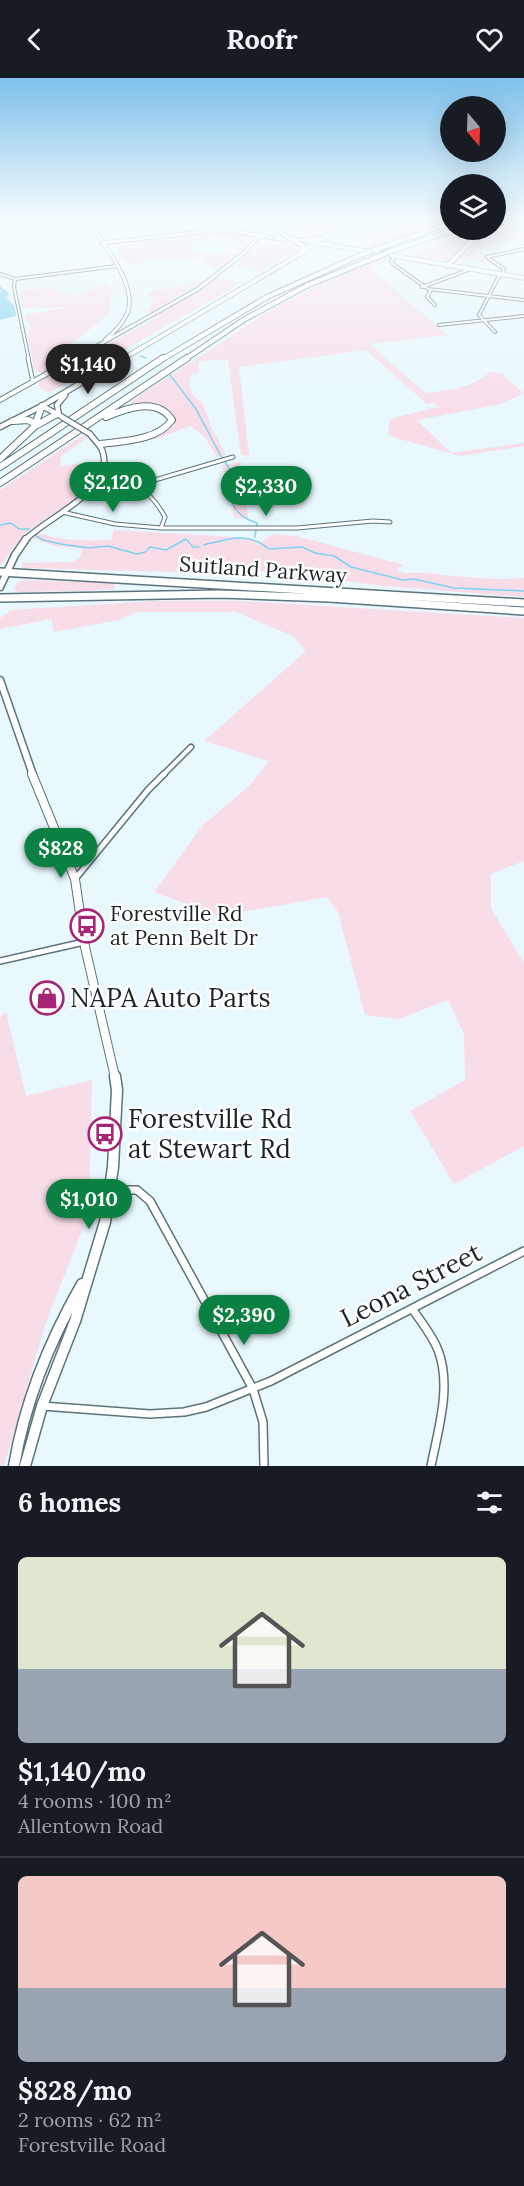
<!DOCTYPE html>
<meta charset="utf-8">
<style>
body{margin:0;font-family:Lora,serif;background:#20242c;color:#f1f3f6;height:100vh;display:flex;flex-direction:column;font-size:22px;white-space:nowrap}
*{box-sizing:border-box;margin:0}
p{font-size:20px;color:#9ea1a6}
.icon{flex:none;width:33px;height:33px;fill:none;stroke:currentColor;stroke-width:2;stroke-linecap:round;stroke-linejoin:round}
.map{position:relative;height:1388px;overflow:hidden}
.side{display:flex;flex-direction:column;background:#171b24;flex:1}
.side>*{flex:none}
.needle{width:39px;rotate:161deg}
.tools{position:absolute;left:440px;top:18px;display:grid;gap:12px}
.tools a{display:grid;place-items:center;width:66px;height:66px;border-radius:50%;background:#171b24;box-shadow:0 6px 24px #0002;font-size:30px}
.price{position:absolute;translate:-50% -51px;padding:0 14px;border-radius:21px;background:#0b8043;color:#fff;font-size:20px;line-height:39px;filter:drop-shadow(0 2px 3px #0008)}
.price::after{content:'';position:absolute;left:50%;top:36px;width:18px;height:14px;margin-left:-9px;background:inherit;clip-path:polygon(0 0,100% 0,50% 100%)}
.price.on{background:#222;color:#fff}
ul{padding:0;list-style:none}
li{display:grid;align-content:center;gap:12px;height:318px;padding:0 18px}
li+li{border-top:2px solid #363941}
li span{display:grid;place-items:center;height:186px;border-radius:9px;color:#555}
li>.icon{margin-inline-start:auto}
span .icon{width:108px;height:108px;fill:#fffc;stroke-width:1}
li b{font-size:26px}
h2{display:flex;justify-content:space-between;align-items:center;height:72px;padding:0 18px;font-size:26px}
header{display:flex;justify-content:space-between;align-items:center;height:78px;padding:0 18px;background:#171b24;font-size:27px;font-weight:700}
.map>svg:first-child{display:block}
.green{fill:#f8dde9}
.water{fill:#7fd2ec}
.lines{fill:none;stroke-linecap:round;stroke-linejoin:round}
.stream{stroke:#7fd2ec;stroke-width:1.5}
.minor-far4-casing{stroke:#5c737b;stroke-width:4}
.minor-far3-casing{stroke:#5c737b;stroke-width:5}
.minor-far2-casing{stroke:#5c737b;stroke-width:7}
.minor-far1-casing{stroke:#5c737b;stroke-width:8}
.minor-casing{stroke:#5c737b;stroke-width:10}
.tertiary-far1-casing{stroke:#5c737b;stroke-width:4.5}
.tertiary-casing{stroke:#5c737b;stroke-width:6}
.secondary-far4-casing{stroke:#5c737b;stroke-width:5}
.secondary-far3-casing{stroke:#5c737b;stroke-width:7}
.secondary-far2-casing{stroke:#5c737b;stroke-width:9}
.secondary-far1-casing{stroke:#5c737b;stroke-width:10}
.secondary-casing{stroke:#5c737b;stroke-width:13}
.trunk-casing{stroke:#5c737b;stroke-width:10}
.motorway-far1-casing{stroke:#5c737b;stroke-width:6}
.motorway-casing{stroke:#5c737b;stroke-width:8}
.minor-far4{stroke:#fff;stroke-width:2}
.minor-far3{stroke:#fff;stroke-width:3}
.minor-far2{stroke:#fff;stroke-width:4}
.minor-far1{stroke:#fff;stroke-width:5}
.minor{stroke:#fff;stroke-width:7}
.tertiary-far1{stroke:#fff;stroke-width:3}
.tertiary{stroke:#fff;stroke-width:4}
.secondary-far4{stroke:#fff;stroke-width:4}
.secondary-far3{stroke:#fff;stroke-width:4.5}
.secondary-far2{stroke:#fff;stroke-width:6}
.secondary-far1{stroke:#fff;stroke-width:8}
.secondary{stroke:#fff;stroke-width:10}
.trunk{stroke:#fff;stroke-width:7}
.motorway-far1{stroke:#fff;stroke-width:4.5}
.motorway{stroke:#fff;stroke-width:6}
.secondary-bridge-casing{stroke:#5c737b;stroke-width:7;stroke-linecap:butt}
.motorway-bridge-casing{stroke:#5c737b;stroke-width:6;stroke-linecap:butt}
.secondary-bridge{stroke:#fff;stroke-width:4.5}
.motorway-bridge{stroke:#fff;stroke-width:4.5}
.labels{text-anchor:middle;stroke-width:5;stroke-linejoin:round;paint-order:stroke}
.street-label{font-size:21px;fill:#1b2528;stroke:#fff}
.poi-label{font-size:21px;fill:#1b2528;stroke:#fff;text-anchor:start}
.near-poi-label{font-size:26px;fill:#1b2528;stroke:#fff;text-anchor:start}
.near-street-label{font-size:26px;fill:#1b2528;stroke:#fff}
</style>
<header><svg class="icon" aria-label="back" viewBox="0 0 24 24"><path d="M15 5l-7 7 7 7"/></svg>Roofr<svg class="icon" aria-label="heart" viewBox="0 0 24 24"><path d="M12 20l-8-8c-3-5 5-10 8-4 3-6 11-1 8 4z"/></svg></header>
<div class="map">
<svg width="524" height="1388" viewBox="0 0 524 1388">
<rect width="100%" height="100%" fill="#e8f8fd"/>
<path class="green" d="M320 140 342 141 317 159 306 161 312 155 302 148 304 146Z
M379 140 449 141C439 147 371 172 362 170L376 163 372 160 400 145Z
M501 140H504L508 147 524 151V159L522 161 524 164 514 161 472 173 494 186 466 182 463 186 468 187 458 185 486 152H495V144Z
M466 154 476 156 448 184 407 178 445 164 458 166V164L445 162Z
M206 155H233L254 160 242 174 234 172 239 163C222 160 203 154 191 170 210 181 220 173 241 176L218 195 203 183 210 179 128 186 116 175 117 169 130 164Z
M285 164 298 166V172L259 194 236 188 254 169Z
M382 180 387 182 370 189 447 257 370 266 425 315C449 312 472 310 490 294L503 295 509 303 524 315 501 326 417 342 451 375 524 365V368L460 378 393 359 388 356 390 341 438 329 435 325 427 326 366 272 239 289 249 378 241 377 228 282 199 283V294L191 297 189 306 192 316 203 326 212 351 226 377 217 379 204 358 190 348 159 360 110 370 114 366 155 359 174 348 176 342 171 333 130 325 138 319 272 231 322 205Z
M218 200 241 205 49 315 39 309V305L43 300 160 238 148 234 153 221 147 214Z
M103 206 109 207 112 213 110 235 70 267 85 271 45 295 35 294 27 257 31 247 26 242 25 237 70 229 22 230 19 213 48 209 77 218Z
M85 356 87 360 60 379 61 383 59 388 97 384 99 389C97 419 42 438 23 458 14 467 8 480 0 488V412Z
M240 384H241L248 441 234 439 222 387Z
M114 452 235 459 252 461 258 466 273 456 296 458 404 487 397 492C405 497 415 494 424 495 459 498 489 503 524 500V519L385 508 261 493 175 494 22 490V485L72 484 80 480 82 471 55 468 32 460 39 455C63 463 86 463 111 462Z
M22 502 115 505 114 512 20 514 14 512 17 505Z
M152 523H243L524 540V783L491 796V830L524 885V1068L454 1106 410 1033 465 1002 464 956 448 922 399 941 365 937 338 834 327 819 219 838 154 814 203 747 250 707 269 683 204 663 306 573 293 558 236 534H136L120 542 54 554 51 541 0 551V540L11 532Z
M6 934 26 1018 92 1002 90 1094 83 1150 46 1244 4 1388H0V939Z"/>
<path class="water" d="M0 208 9 215 7 220 15 229 16 238 0 242Z"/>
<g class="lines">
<path class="stream" d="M112 266 113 274 124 273
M141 278 146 280
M170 297 196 331 222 380
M225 384 233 396C226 420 233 438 257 445L255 459
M0 447 11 445 19 451H29
M35 457 43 462 61 466 89 470 108 468 137 476 145 474 150 469 166 472 186 461 193 469H199
M204 467C228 461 248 453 269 471L302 469 315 475 334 478 351 489 403 502 414 501 454 510 524 513"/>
<g class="minor-far4-casing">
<path id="minor-far4" d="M394 180 391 183 393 186 428 211 524 222
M0 196 15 201 117 188
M503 196 504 191 487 179 524 171
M15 201 14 209 29 282
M422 209 468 192
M431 212 427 219 435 227
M439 247 524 238
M495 254 479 237 500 196"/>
</g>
<g class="minor-far3-casing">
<path id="minor-far3" d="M28 280 33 304
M99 402C133 404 148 408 165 439L161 450
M138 407 233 379
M62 434 115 446 161 450H297L373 443 390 444"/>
</g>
<g class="minor-far2-casing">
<path id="minor-far2" d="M163 697 191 669"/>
</g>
<g class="minor-far1-casing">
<path id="minor-far1" d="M75 801 148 712 164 696
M0 883 84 864"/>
</g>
<g class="minor-casing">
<path id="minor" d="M111 1112H137L150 1123 253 1311 263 1344 264 1388
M413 1232C422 1245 432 1257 438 1272 452 1308 438 1352 431 1388
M42 1328 150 1336 184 1334 206 1329 271 1303 524 1173"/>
</g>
<g class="tertiary-far1-casing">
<path id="tertiary-far1" d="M86 140C101 163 137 205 128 233 124 245 114 254 105 262
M213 140 227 152
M310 140 287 147 281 152V155L289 160 318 165
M282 161 274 154 286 140
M102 165 211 153H231L286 162
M72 282 198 211 244 175 276 140"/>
</g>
<g class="tertiary-casing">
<path id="tertiary" d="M0 322 75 280"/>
</g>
<g class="secondary-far4-casing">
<path id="secondary-far4" d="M345 152 363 140
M305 162 321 160
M294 163 304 168 301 174
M318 165 524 200
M121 282 300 176 354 140"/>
</g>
<g class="secondary-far3-casing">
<path id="secondary-far3" d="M42 328 61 338
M59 337 57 327 65 317
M0 349 42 328 123 280
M24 463C46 439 114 414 103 375 102 368 94 362 90 356"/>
</g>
<g class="secondary-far2-casing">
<path id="secondary-far2" d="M0 509 15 477 26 461
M0 602 33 697"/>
</g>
<g class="secondary-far1-casing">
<path id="secondary-far1" d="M32 696 75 801 85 869 115 999"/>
</g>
<g class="secondary-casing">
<path id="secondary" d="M14 1388C25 1322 49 1264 82 1206
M25 1388 42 1328 75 1243 105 1144 113 1089 117 1012 115 998"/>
</g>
<g class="trunk-casing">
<path id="trunk" d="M0 494 524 525
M0 520 220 516 329 520 524 533"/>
</g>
<g class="motorway-far1-casing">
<path id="motorway-far1" d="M391 140 421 142 447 140
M375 172 450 145
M389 174 453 152
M447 188 483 152
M161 282 267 219 363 176
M184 282 245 241 308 207 377 179"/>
</g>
<g class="motorway-casing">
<path id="motorway" d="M13 343 28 342 36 346
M37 347 57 336
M100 366C123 363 157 363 172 342 157 319 127 330 106 339
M0 381 34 349 42 328
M0 389 163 280
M0 405 187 280"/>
</g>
<use href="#minor-far4" class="minor-far4"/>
<use href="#minor-far3" class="minor-far3"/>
<use href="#minor-far2" class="minor-far2"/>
<use href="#minor-far1" class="minor-far1"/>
<use href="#minor" class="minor"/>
<use href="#tertiary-far1" class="tertiary-far1"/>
<use href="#tertiary" class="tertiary"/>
<use href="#secondary-far4" class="secondary-far4"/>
<use href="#secondary-far3" class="secondary-far3"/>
<use href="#secondary-far2" class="secondary-far2"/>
<use href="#secondary-far1" class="secondary-far1"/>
<use href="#secondary" class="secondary"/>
<use href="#trunk" class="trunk"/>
<use href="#motorway-far1" class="motorway-far1"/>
<use href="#motorway" class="motorway"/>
<g class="secondary-bridge-casing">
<path id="secondary-bridge" d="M62 339 90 356"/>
</g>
<g class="motorway-bridge-casing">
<path id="motorway-bridge" d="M363 176 375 172
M377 179 389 174"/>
</g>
<use href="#secondary-bridge" class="secondary-bridge"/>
<use href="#motorway-bridge" class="motorway-bridge"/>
</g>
<linearGradient id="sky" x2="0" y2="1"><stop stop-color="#7ec0ea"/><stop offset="0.42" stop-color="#f5fcfe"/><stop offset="1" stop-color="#f5fcfe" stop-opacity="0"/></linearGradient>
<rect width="524" height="335" fill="url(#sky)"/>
<defs>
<g id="bus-ring" transform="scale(1.725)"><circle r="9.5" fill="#fff" stroke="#a62574" stroke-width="1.5"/><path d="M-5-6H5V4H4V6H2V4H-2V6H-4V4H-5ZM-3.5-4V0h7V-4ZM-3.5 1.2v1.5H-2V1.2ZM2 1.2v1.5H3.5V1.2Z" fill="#a62574"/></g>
<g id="shop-ring" transform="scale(1.725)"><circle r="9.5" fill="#fff" stroke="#a62574" stroke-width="1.5"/><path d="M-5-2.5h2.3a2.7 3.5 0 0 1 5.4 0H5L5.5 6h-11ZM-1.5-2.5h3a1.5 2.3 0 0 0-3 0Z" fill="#a62574"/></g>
</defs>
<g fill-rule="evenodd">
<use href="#bus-ring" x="87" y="848"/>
<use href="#shop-ring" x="47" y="920"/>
<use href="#bus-ring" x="105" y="1056"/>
</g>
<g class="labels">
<g class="street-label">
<text transform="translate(263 492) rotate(4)" y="7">Suitland Parkway</text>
</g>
<g class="poi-label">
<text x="110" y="843">Forestville Rd<tspan x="110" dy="24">at Penn Belt Dr</tspan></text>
</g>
<g class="near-poi-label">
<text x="70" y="929">NAPA Auto Parts</text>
<text x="128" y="1050">Forestville Rd<tspan x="128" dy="30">at Stewart Rd</tspan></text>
</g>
<g class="near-street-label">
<text transform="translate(411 1207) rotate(-27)" y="9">Leona Street</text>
</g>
</g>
</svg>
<div class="tools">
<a><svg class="needle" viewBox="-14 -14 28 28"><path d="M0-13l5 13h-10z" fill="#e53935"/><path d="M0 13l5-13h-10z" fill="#9ea1a6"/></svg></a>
<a><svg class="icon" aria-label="layers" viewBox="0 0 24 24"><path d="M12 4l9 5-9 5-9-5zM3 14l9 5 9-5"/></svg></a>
</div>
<b class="price on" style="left:88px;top:317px">$1,140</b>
<b class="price" style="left:113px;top:435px">$2,120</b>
<b class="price" style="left:266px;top:439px">$2,330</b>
<b class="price" style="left:61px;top:801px">$828</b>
<b class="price" style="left:89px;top:1152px">$1,010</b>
<b class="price" style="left:244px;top:1268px">$2,390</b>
</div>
<section class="side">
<h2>6 homes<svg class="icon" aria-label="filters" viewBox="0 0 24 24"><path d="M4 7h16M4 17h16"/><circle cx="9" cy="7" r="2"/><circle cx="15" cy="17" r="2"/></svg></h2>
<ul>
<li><span style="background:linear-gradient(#dfe7d0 60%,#9aa5b1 0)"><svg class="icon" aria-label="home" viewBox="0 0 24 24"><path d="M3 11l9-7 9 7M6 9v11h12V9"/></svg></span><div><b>$1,140/mo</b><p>4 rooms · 100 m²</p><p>Allentown Road</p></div></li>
<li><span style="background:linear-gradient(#f6c9c9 60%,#9aa5b1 0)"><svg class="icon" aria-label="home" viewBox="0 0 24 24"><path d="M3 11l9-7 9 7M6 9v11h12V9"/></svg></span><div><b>$828/mo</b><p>2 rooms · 62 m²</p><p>Forestville Road</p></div></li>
</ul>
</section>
